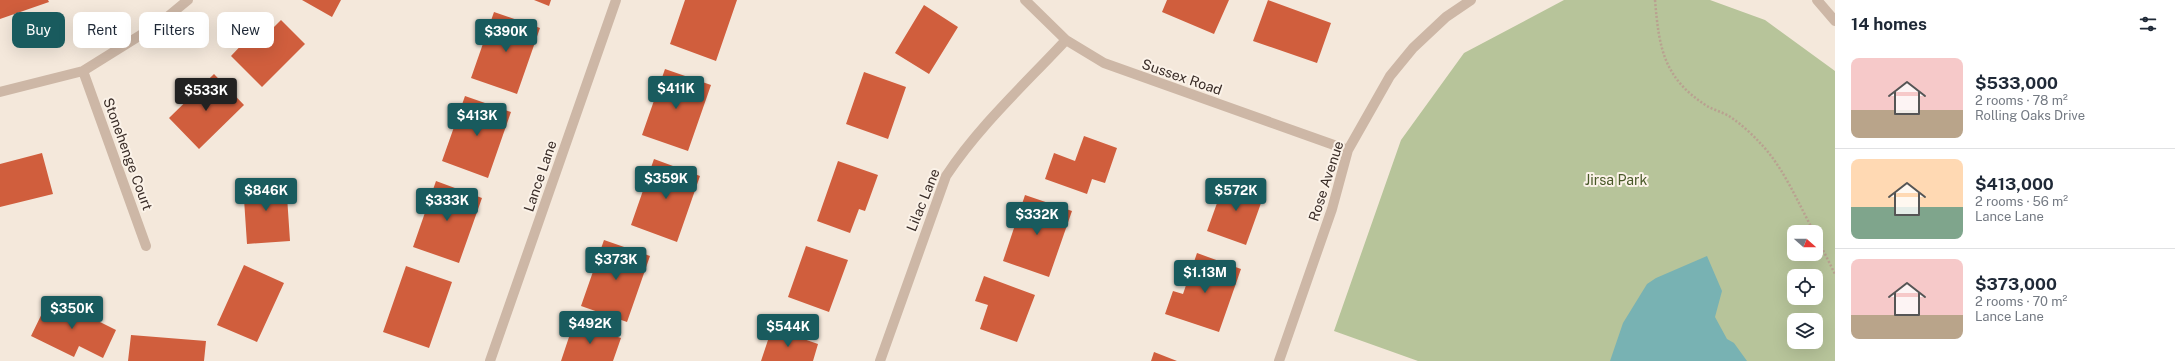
<!DOCTYPE html>
<meta charset="utf-8">
<style>
body{margin:0;font-family:"Public Sans",sans-serif;background:#f2f2f3;color:#1f2937;height:100vh;display:flex;flex-direction:column;font-size:15px;white-space:nowrap}
*{box-sizing:border-box;margin:0}
p{font-size:13px;color:#747a83}
.icon{flex:none;width:22px;height:22px;fill:none;stroke:currentColor;stroke-width:2;stroke-linecap:round;stroke-linejoin:round}
.map{position:relative;flex:1;overflow:hidden}
.side{display:flex;flex-direction:column;background:#fff;width:340px}
.side>*{flex:none}
.top-card{position:absolute;left:12px;top:12px;width:380px;height:36px;display:flex;gap:8px}
.needle{width:26px;rotate:111deg}
.tools{position:absolute;left:1787px;top:225px;display:grid;gap:8px}
.tools a{display:grid;place-items:center;width:36px;height:36px;border-radius:8px;background:#fff;box-shadow:0 4px 16px #0002;font-size:20px}
.price{position:absolute;translate:-50% -34px;padding:0 9px;border-radius:4px;background:#195b5e;color:#fff;font-size:13px;line-height:26px;filter:drop-shadow(0 1px 2px #0008)}
.price::after{content:'';position:absolute;left:50%;top:24px;width:12px;height:9px;margin-left:-6px;background:inherit;clip-path:polygon(0 0,100% 0,50% 100%)}
.price.current{background:#222;color:#fff}
ul{padding:0;list-style:none}
li{display:flex;align-items:center;gap:12px;height:100px;padding:0 16px}
li+li{border-top:1px solid #e0e1e3}
li span{display:grid;place-items:center;flex:none;width:112px;height:80px;border-radius:8px;color:#555}
li>.icon{margin-inline-start:auto}
span .icon{width:48px;height:48px;fill:#fffc;stroke-width:1}
li b{font-size:17px}
h2{display:flex;justify-content:space-between;align-items:center;height:48px;padding:0 16px;font-size:17px}
.pill{padding:0 14px;border-radius:8px;background:#fff;box-shadow:0 4px 16px #0002;font-size:14px;line-height:36px}
.pill.current{background:#195b5e;color:#fff}
main{display:flex;flex:1;min-height:0}
.map>svg:first-child{display:block}
.green{fill:#b7c49a;fill-rule:evenodd}
.water{fill:#78b2b3}
.building{fill:#d05e3d}
.lines{fill:none;stroke-linecap:round;stroke-linejoin:round}
.path{stroke:#b9a190;stroke-width:2.5;stroke-dasharray:2 2;stroke-linecap:butt}
.minor{stroke:#cdb7a6;stroke-width:10}
.labels{text-anchor:middle;stroke-width:4;stroke-linejoin:round;paint-order:stroke}
.street-label{font-size:14px;fill:#392c27;stroke:#fbf2e8}
.park-label{font-size:14px;fill:#495929;stroke:#fbf2e8}
</style>
<main>
<div class="map">
<svg width="1835" height="361" viewBox="0 0 1835 361">
<rect width="100%" height="100%" fill="#f4e8db"/>
<path class="green" d="M1564 0H1710L1765 20 1835 71V361H1418L1334 331 1401 140 1464 53ZM1794 232H1816V254H1794ZM1794 276H1816V298H1794ZM1794 320H1816V342H1794Z"/>
<path class="water" d="M1707 256 1722 291 1715 317 1727 339 1734 343 1747 361H1610L1623 323 1647 284 1656 278Z"/>
<path class="building" d="M0 0H48L49 2 0 19Z
M302 0H341L332 17Z
M534 0H551L549 6Z
M685 0H737L716 61 670 44Z
M1167 0H1229L1214 34 1162 12Z
M1268 0 1331 23 1317 63 1253 41Z
M924 5 958 27 929 74 895 53Z
M494 12 540 28 517 94 471 78Z
M281 20 305 44 262 87 231 56 249 37 257 44Z
M665 69 711 85 688 151 642 135Z
M864 72 906 87 888 139 846 124Z
M214 74 244 105 199 149 169 118Z
M465 96 511 112 488 178 442 161Z
M1084 136 1117 148 1105 183 1092 179 1087 194 1045 179 1054 153 1075 161Z
M42 153 53 194 0 207V164Z
M654 159 700 176 677 242 631 225Z
M838 161 878 175 865 211 859 209 850 233 817 221Z
M1226 178 1265 192 1246 245 1207 231Z
M286 181 290 241 247 244 243 184Z
M436 181 482 198 459 263 413 247Z
M1025 195 1072 211 1049 277 1003 261Z
M604 240 650 256 627 322 581 306Z
M806 246 848 260 829 312 788 297Z
M1197 253 1241 269 1219 332 1165 314 1173 291 1183 294Z
M244 265 284 283 257 342 217 325Z
M406 266 452 282 429 348 383 332Z
M984 276 1035 295 1017 342 980 329 988 305 975 301Z
M50 297 116 330 103 358 79 346 74 357 31 336Z
M574 322 621 338 613 361H561Z
M772 328 818 344 813 361H761Z
M131 335 206 341 204 361H128Z
M1154 352 1177 361H1151Z"/>
<g class="lines">
<path class="path" d="M1655 0C1659 47 1663 78 1707 106 1714 110 1722 112 1729 116 1741 124 1752 134 1761 144 1784 168 1798 203 1814 232
M1816 236 1835 274"/>
<path class="minor" d="M1025 0 1066 40 1104 63 1348 150
M1817 0 1835 21
M83 71 146 246
M0 92 83 71 160 23 188 0
M490 361 616 0
M880 361 946 176C979 126 1025 84 1066 40
M1279 361 1332 209 1348 150 1390 76 1413 48 1446 17 1471 0"/>
</g>
<g class="labels">
<g class="street-label">
<text transform="translate(1182 77) rotate(19)" y="5">Sussex Road</text>
<text transform="translate(128 154) rotate(70)" y="5">Stonehenge Court</text>
<text transform="translate(540 176) rotate(-71)" y="5">Lance Lane</text>
<text transform="translate(1326 181) rotate(-72)" y="5">Rose Avenue</text>
<text transform="translate(923 200) rotate(-68)" y="5">Lilac Lane</text>
</g>
<g class="park-label">
<text x="1616" y="185">Jirsa Park</text>
</g>
</g>
</svg>
<div class="tools">
<a><svg class="needle" viewBox="-14 -14 28 28"><path d="M0-13l5 13h-10z" fill="#e53935"/><path d="M0 13l5-13h-10z" fill="#747a83"/></svg></a>
<a><svg class="icon" aria-label="locate" viewBox="0 0 24 24"><circle cx="12" cy="12" r="6"/><path d="M12 2v4M12 18v4M2 12h4M18 12h4"/></svg></a>
<a><svg class="icon" aria-label="layers" viewBox="0 0 24 24"><path d="M12 4l9 5-9 5-9-5zM3 14l9 5 9-5"/></svg></a>
</div>
<b class="price" style="left:506px;top:53px">$390K</b>
<b class="price" style="left:676px;top:110px">$411K</b>
<b class="price current" style="left:206px;top:112px">$533K</b>
<b class="price" style="left:477px;top:137px">$413K</b>
<b class="price" style="left:666px;top:200px">$359K</b>
<b class="price" style="left:266px;top:212px">$846K</b>
<b class="price" style="left:1236px;top:212px">$572K</b>
<b class="price" style="left:447px;top:222px">$333K</b>
<b class="price" style="left:1037px;top:236px">$332K</b>
<b class="price" style="left:616px;top:281px">$373K</b>
<b class="price" style="left:1205px;top:294px">$1.13M</b>
<b class="price" style="left:72px;top:330px">$350K</b>
<b class="price" style="left:590px;top:345px">$492K</b>
<b class="price" style="left:788px;top:348px">$544K</b>
<div class="top-card">
<a class="pill current">Buy</a>
<a class="pill">Rent</a>
<a class="pill">Filters</a>
<a class="pill">New</a>
</div>
</div>
<section class="side">
<h2>14 homes<svg class="icon" aria-label="filters" viewBox="0 0 24 24"><path d="M4 7h16M4 17h16"/><circle cx="9" cy="7" r="2"/><circle cx="15" cy="17" r="2"/></svg></h2>
<ul>
<li><span style="background:linear-gradient(#f6c9c9 65%,#b9a48a 0)"><svg class="icon" aria-label="home" viewBox="0 0 24 24"><path d="M3 11l9-7 9 7M6 9v11h12V9"/></svg></span><div><b>$533,000</b><p>2 rooms · 78 m²</p><p>Rolling Oaks Drive</p></div></li>
<li><span style="background:linear-gradient(#ffd9b3 60%,#7fa58c 0)"><svg class="icon" aria-label="home" viewBox="0 0 24 24"><path d="M3 11l9-7 9 7M6 9v11h12V9"/></svg></span><div><b>$413,000</b><p>2 rooms · 56 m²</p><p>Lance Lane</p></div></li>
<li><span style="background:linear-gradient(#f6c9c9 70%,#b9a48a 0)"><svg class="icon" aria-label="home" viewBox="0 0 24 24"><path d="M3 11l9-7 9 7M6 9v11h12V9"/></svg></span><div><b>$373,000</b><p>2 rooms · 70 m²</p><p>Lance Lane</p></div></li>
</ul>
</section>
</main>
